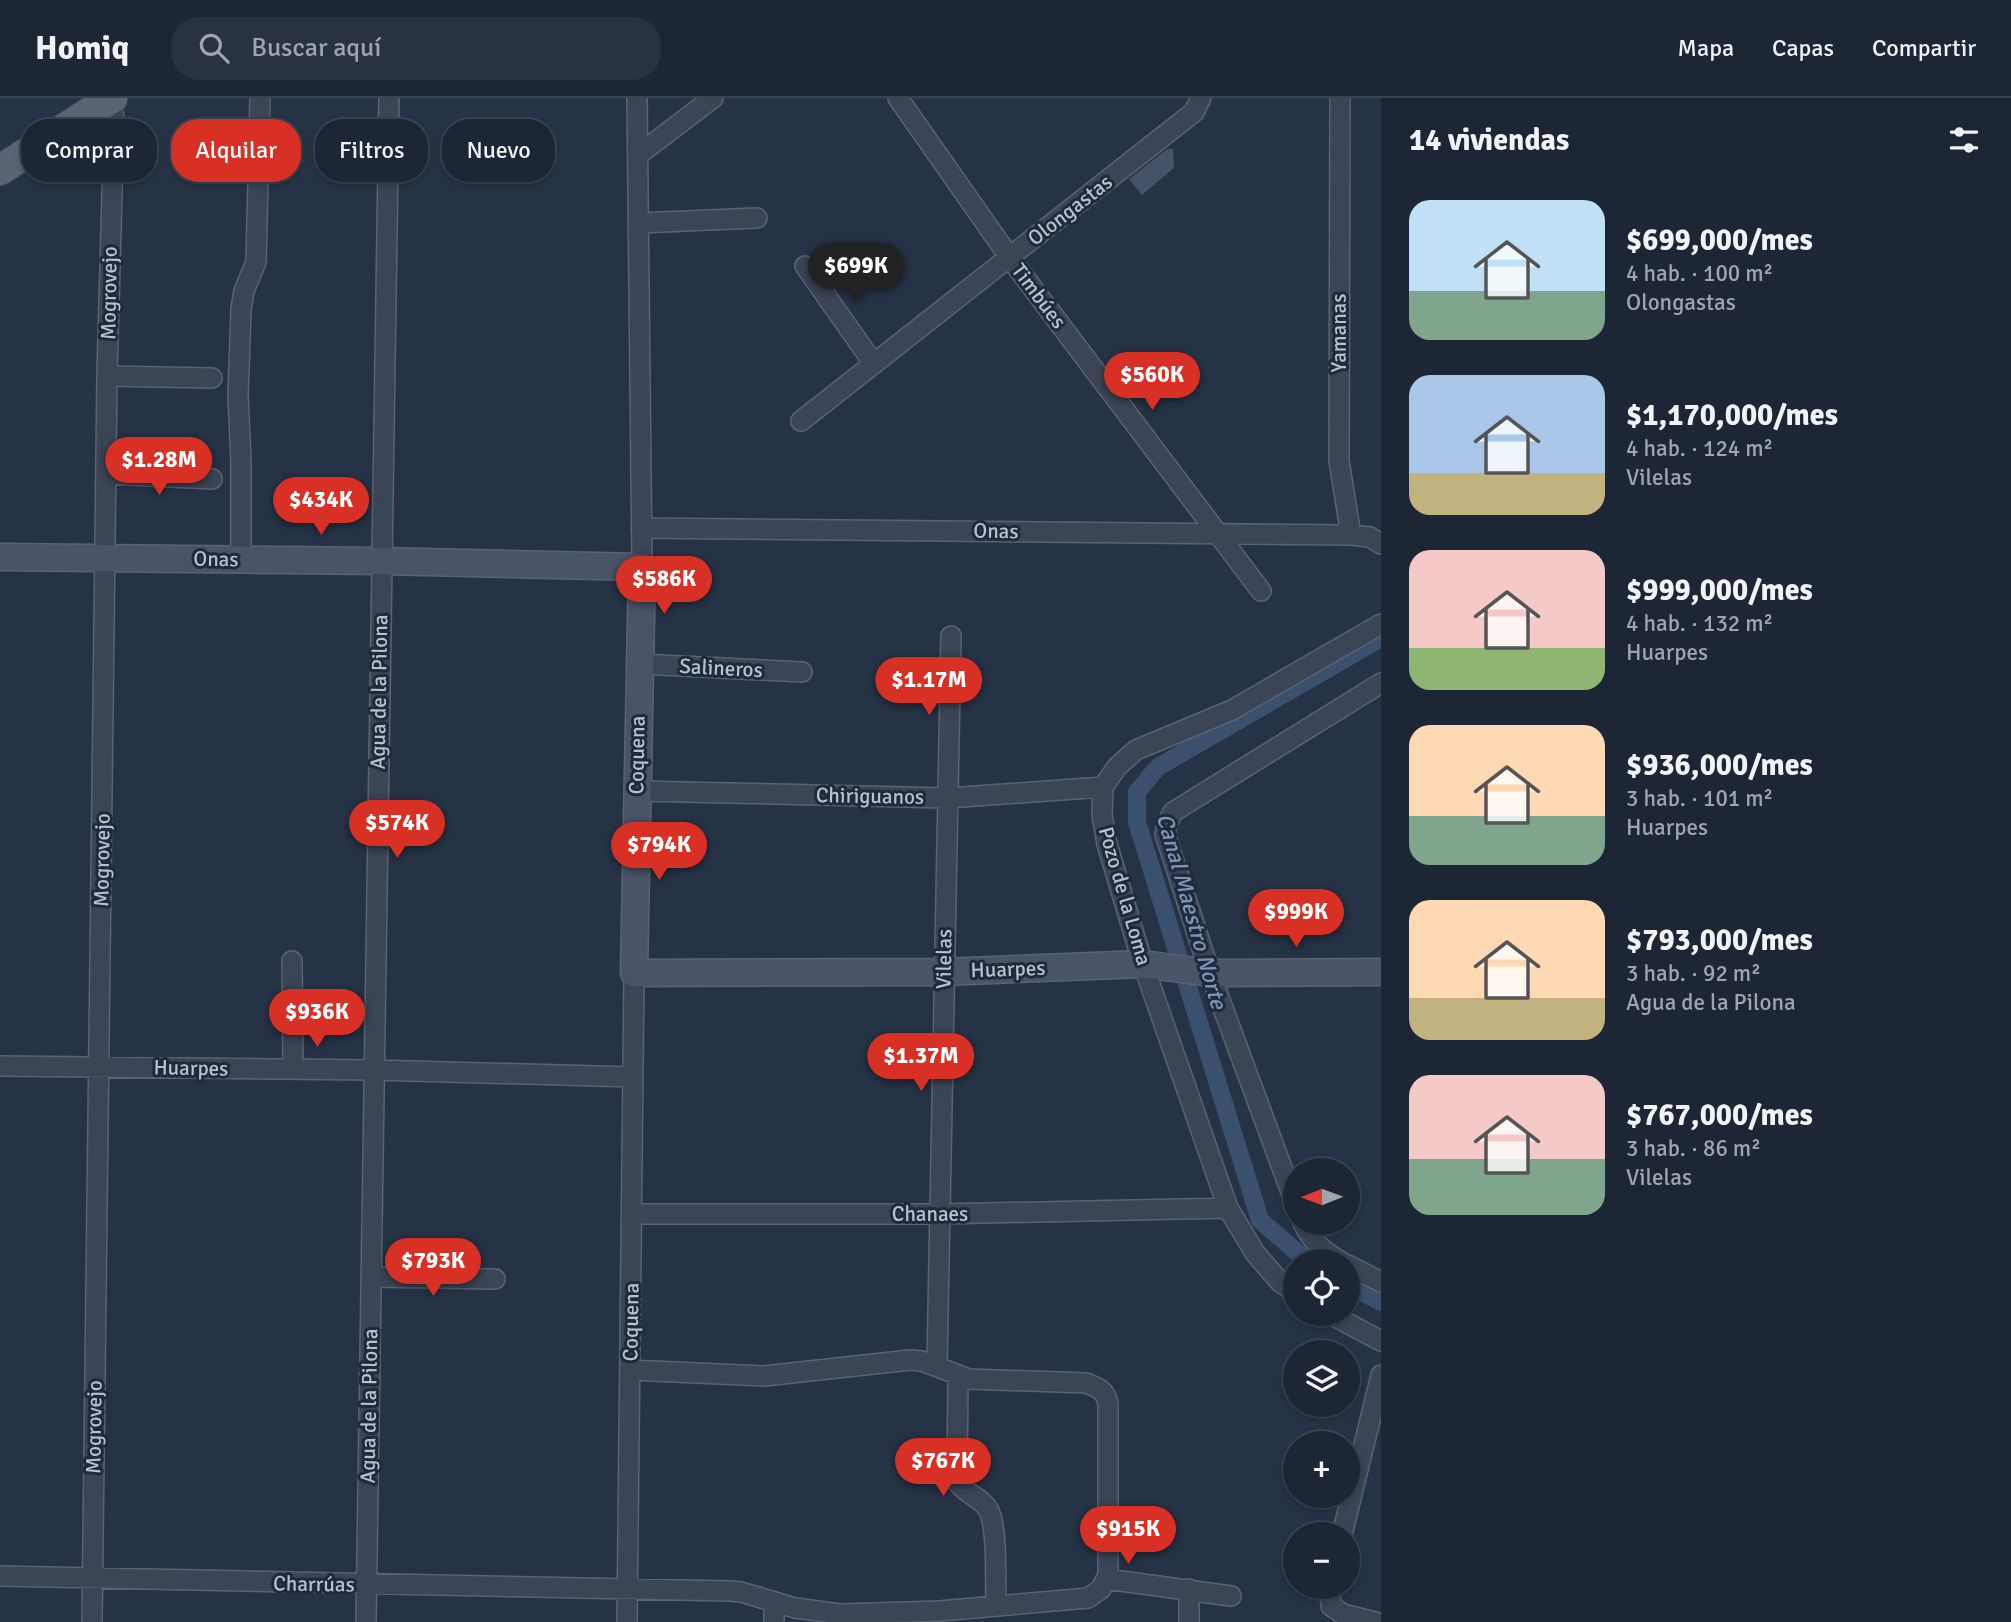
<!DOCTYPE html>
<html lang="es">
<meta charset="utf-8">
<style>
body{margin:0;font-family:Signika,sans-serif;background:#293240;color:#f1f3f6;height:100vh;display:flex;flex-direction:column;font-size:26px;white-space:nowrap}
*{box-sizing:border-box;margin:0}
p{font-size:23px;color:#a0a5ac}
.icon{flex:none;width:38px;height:38px;fill:none;stroke:currentColor;stroke-width:2;stroke-linecap:round;stroke-linejoin:round}
.map{position:relative;flex:1;overflow:hidden}
.details{display:flex;flex-direction:column;background:#1c2634;width:630px}
.details>*{flex:none}
.top-card{position:absolute;left:21px;top:21px;width:665px;height:63px;display:flex;gap:14px}
.needle{width:46px;rotate:269deg}
.tools{position:absolute;left:1283px;top:1060px;display:grid;gap:14px}
.tools a{display:grid;place-items:center;width:77px;height:77px;border-radius:50%;background:#1c2634;box-shadow:0 4px 10px #0003,0 0 0 2px #3a434f;font-size:35px}
.price{position:absolute;translate:-50% -60px;padding:0 16px;border-radius:24px;background:#d93025;color:#fff;font-size:23px;line-height:46px;filter:drop-shadow(0 2px 4px #0008)}
.price::after{content:'';position:absolute;left:50%;top:42px;width:21px;height:16px;margin-left:-10px;background:inherit;clip-path:polygon(0 0,100% 0,50% 100%)}
.price.active{background:#222;color:#fff}
ul{padding:0;list-style:none}
li{display:flex;align-items:center;gap:21px;height:175px;padding:0 28px}
li span{display:grid;place-items:center;flex:none;width:196px;height:140px;border-radius:21px;color:#555}
li>.icon{margin-inline-start:auto}
span .icon{width:84px;height:84px;fill:#fffc;stroke-width:1}
li b{font-size:30px}
h2{display:flex;justify-content:space-between;align-items:center;height:84px;padding:0 28px;font-size:30px}
.chip{padding:0 24px;border-radius:28px;background:#1c2634;box-shadow:0 4px 10px #0003,0 0 0 2px #3a434f;font-size:24px;line-height:63px}
.chip.active{background:#d93025;color:#fff}
header{display:flex;align-items:center;gap:42px;box-sizing:border-box;height:98px;padding:0 35px;background:#1c2634;border-bottom:2px solid #3a434f}
header strong{font-size:33px}
nav{display:flex;gap:38px;margin-inline-start:auto;font-size:24px}
.search{width:490px;height:63px;background:#293240;display:flex;align-items:center;gap:18px;box-sizing:border-box;padding:0 24px;border-radius:28px;color:#a0a5ac;font-size:26px}
main{display:flex;flex:1;min-height:0}
.map>svg:first-child{display:block}
.lines{fill:none;stroke-linecap:round;stroke-linejoin:round}
.canal{stroke:#3b4f6f;stroke-width:18}
.building{fill:#455368}
.street-casing{stroke:#596372;stroke-width:22}
.secondary-casing{stroke:#596372;stroke-width:29}
.primary-casing{stroke:#444e5e;stroke-width:32}
.street{stroke:#3b4555;stroke-width:19}
.secondary{stroke:#495468;stroke-width:26}
.primary{stroke:#596475;stroke-width:30}
.labels{text-anchor:middle;stroke-width:6;stroke-linejoin:round;paint-order:stroke}
.street-label{font-size:21px;fill:#b9c0ce;stroke:#1f2a3b}
.water-label{font-size:23px;font-style:italic;fill:#7e95b7;stroke:#1f2a3b}
</style>
<header>
<strong>Homiq</strong>
<div class="search"><svg class="icon" aria-label="search" viewBox="0 0 24 24"><circle cx="10" cy="10" r="6"/><path d="M15 15l6 6"/></svg>Buscar aquí</div>
<nav><a>Mapa</a><a>Capas</a><a>Compartir</a></nav>
</header>
<main>
<div class="map">
<svg width="1381" height="1524" viewBox="0 0 1381 1524">
<rect width="100%" height="100%" fill="#263346"/>
<g class="lines">
<path class="canal" d="M1308 1164 1260 1122 1137 724V694L1158 669 1381 540
M1348 1186 1381 1204"/>
</g>
<path class="building" d="M1167 51H1173L1174 70 1142 97 1129 81Z"/>
<g class="lines">
<g class="street-casing">
<path id="street" d="M637 0 642 469
M898 0 1010 160 1261 493
M1340 0 1339 363 1351 437
M638 57 713 0
M639 125 757 120
M805 168 874 266
M107 278 212 280
M801 323 1194 14 1201 0
M106 376 212 381
M641 430 1351 437 1370 439 1381 446
M241 462V363L238 298 241 211 244 193 256 164 260 0
M640 566 802 574
M637 693 948 700 1103 689
M292 863 293 971
M0 968 374 972 633 979
M1295 1105 1210 875 1165 736 1167 726 1173 714 1381 585
M632 1116H939L1228 1110
M1303 1125C1312 1144 1324 1154 1342 1164
M1348 1167 1381 1184
M371 1179 495 1181
M1295 1195 1280 1184 1255 1155 1228 1110 1143 866 1107 746 1102 717 1103 689 1117 669 1136 652 1232 612 1381 526
M1330 1216 1381 1243
M937 1268 951 538
M958 1278 957 1383C965 1397 982 1399 989 1413 998 1433 995 1485 996 1508
M1342 1437 1381 1277
M0 1478 730 1493 741 1494 795 1510 840 1516 940 1513 1088 1500 1101 1491 1108 1477V1306C1106 1292 1098 1290 1086 1285L969 1281 922 1263 910 1262 764 1278 630 1272
M1106 1481 1231 1498
M1330 1489 1331 1508 1343 1516 1375 1524
M774 1504V1524
M92 1524 107 278 114 21 111 0
M366 1524 389 0
M627 1524 634 875
M1189 1524V1491"/>
</g>
<g class="secondary-casing">
<path id="secondary" d="M0 459 381 463 642 469 634 875 943 874 1143 866 1210 875 1381 874"/>
</g>
<g class="primary-casing">
<path id="primary" d="M0 72 112 0"/>
</g>
<use href="#street" class="street"/>
<use href="#secondary" class="secondary"/>
<use href="#primary" class="primary"/>
</g>
<g class="labels">
<g class="street-label">
<text transform="translate(1070 112) rotate(-38)" y="7">Olongastas</text>
<text transform="translate(109 195) rotate(-89)" y="7">Mogrovejo</text>
<text transform="translate(1039 198) rotate(53)" y="7">Timbúes</text>
<text transform="translate(1339 235) rotate(-90)" y="7">Yamanas</text>
<text transform="translate(996 433) rotate(1)" y="7">Onas</text>
<text transform="translate(216 461) rotate(1)" y="7">Onas</text>
<text transform="translate(721 570) rotate(3)" y="7">Salineros</text>
<text transform="translate(379 594) rotate(-89)" y="7">Agua de la Pilona</text>
<text transform="translate(637 657) rotate(-89)" y="7">Coquena</text>
<text transform="translate(870 698) rotate(1)" y="7">Chiriguanos</text>
<text transform="translate(102 762) rotate(-89)" y="7">Mogrovejo</text>
<text transform="translate(1125 798) rotate(74)" y="7">Pozo de la Loma</text>
<text transform="translate(944 861) rotate(-89)" y="7">Vilelas</text>
<text transform="translate(1008 871) rotate(-2)" y="7">Huarpes</text>
<text transform="translate(191 970) rotate(1)" y="7">Huarpes</text>
<text x="930" y="1123">Chanaes</text>
<text transform="translate(631 1224) rotate(-89)" y="7">Coquena</text>
<text transform="translate(369 1308) rotate(-89)" y="7">Agua de la Pilona</text>
<text transform="translate(94 1329) rotate(-89)" y="7">Mogrovejo</text>
<text transform="translate(314 1486) rotate(1)" y="7">Charrúas</text>
</g>
<g class="water-label">
<text transform="translate(1192 813) rotate(74)" y="8">Canal Maestro Norte</text>
</g>
</g>
</svg>
<div class="tools">
<a><svg class="needle" viewBox="-14 -14 28 28"><path d="M0-13l5 13h-10z" fill="#e53935"/><path d="M0 13l5-13h-10z" fill="#a0a5ac"/></svg></a>
<a><svg class="icon" aria-label="locate" viewBox="0 0 24 24"><circle cx="12" cy="12" r="6"/><path d="M12 2v4M12 18v4M2 12h4M18 12h4"/></svg></a>
<a><svg class="icon" aria-label="layers" viewBox="0 0 24 24"><path d="M12 4l9 5-9 5-9-5zM3 14l9 5 9-5"/></svg></a>
<a>+</a>
<a>−</a>
</div>
<b class="price active" style="left:856px;top:205px">$699K</b>
<b class="price" style="left:1152px;top:314px">$560K</b>
<b class="price" style="left:159px;top:399px">$1.28M</b>
<b class="price" style="left:321px;top:439px">$434K</b>
<b class="price" style="left:664px;top:518px">$586K</b>
<b class="price" style="left:929px;top:619px">$1.17M</b>
<b class="price" style="left:397px;top:762px">$574K</b>
<b class="price" style="left:659px;top:784px">$794K</b>
<b class="price" style="left:1296px;top:851px">$999K</b>
<b class="price" style="left:317px;top:951px">$936K</b>
<b class="price" style="left:921px;top:995px">$1.37M</b>
<b class="price" style="left:433px;top:1200px">$793K</b>
<b class="price" style="left:943px;top:1400px">$767K</b>
<b class="price" style="left:1128px;top:1468px">$915K</b>
<div class="top-card">
<a class="chip">Comprar</a>
<a class="chip active">Alquilar</a>
<a class="chip">Filtros</a>
<a class="chip">Nuevo</a>
</div>
</div>
<section class="details">
<h2>14 viviendas<svg class="icon" aria-label="filters" viewBox="0 0 24 24"><path d="M4 7h16M4 17h16"/><circle cx="9" cy="7" r="2"/><circle cx="15" cy="17" r="2"/></svg></h2>
<ul>
<li><span style="background:linear-gradient(#bfe0f5 65%,#7fa58c 0)"><svg class="icon" aria-label="home" viewBox="0 0 24 24"><path d="M3 11l9-7 9 7M6 9v11h12V9"/></svg></span><div><b>$699,000/mes</b><p>4 hab. · 100 m²</p><p>Olongastas</p></div></li>
<li><span style="background:linear-gradient(#a9c7e8 70%,#c2b280 0)"><svg class="icon" aria-label="home" viewBox="0 0 24 24"><path d="M3 11l9-7 9 7M6 9v11h12V9"/></svg></span><div><b>$1,170,000/mes</b><p>4 hab. · 124 m²</p><p>Vilelas</p></div></li>
<li><span style="background:linear-gradient(#f6c9c9 70%,#8fb573 0)"><svg class="icon" aria-label="home" viewBox="0 0 24 24"><path d="M3 11l9-7 9 7M6 9v11h12V9"/></svg></span><div><b>$999,000/mes</b><p>4 hab. · 132 m²</p><p>Huarpes</p></div></li>
<li><span style="background:linear-gradient(#ffd9b3 65%,#7fa58c 0)"><svg class="icon" aria-label="home" viewBox="0 0 24 24"><path d="M3 11l9-7 9 7M6 9v11h12V9"/></svg></span><div><b>$936,000/mes</b><p>3 hab. · 101 m²</p><p>Huarpes</p></div></li>
<li><span style="background:linear-gradient(#ffd9b3 70%,#c2b280 0)"><svg class="icon" aria-label="home" viewBox="0 0 24 24"><path d="M3 11l9-7 9 7M6 9v11h12V9"/></svg></span><div><b>$793,000/mes</b><p>3 hab. · 92 m²</p><p>Agua de la Pilona</p></div></li>
<li><span style="background:linear-gradient(#f6c9c9 60%,#7fa58c 0)"><svg class="icon" aria-label="home" viewBox="0 0 24 24"><path d="M3 11l9-7 9 7M6 9v11h12V9"/></svg></span><div><b>$767,000/mes</b><p>3 hab. · 86 m²</p><p>Vilelas</p></div></li>
</ul>
</section>
</main>
